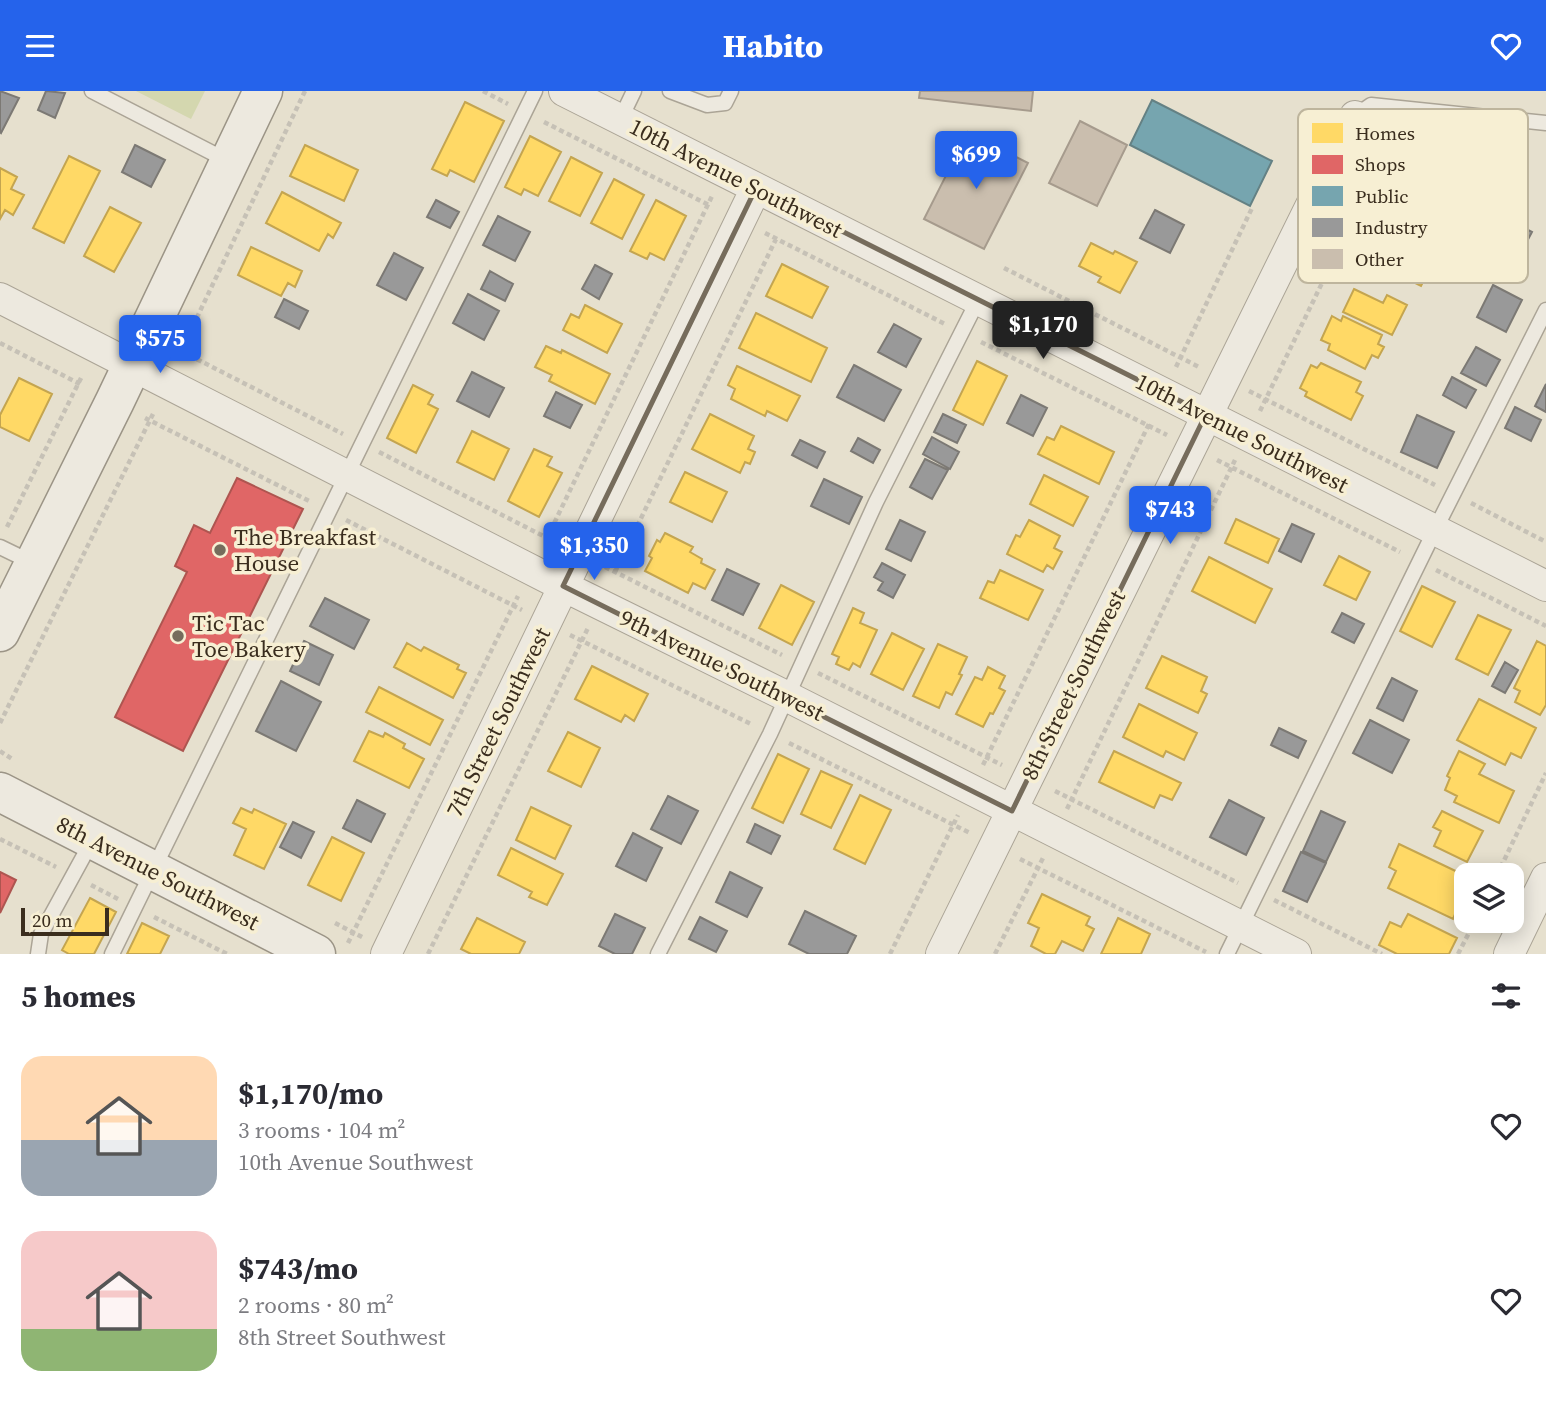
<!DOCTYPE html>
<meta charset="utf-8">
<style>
body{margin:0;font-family:"Source Serif 4",serif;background:#f2f2f3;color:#2b2b33;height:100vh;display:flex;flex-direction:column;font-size:26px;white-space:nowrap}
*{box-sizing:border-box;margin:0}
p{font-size:23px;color:#7c7c81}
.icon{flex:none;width:38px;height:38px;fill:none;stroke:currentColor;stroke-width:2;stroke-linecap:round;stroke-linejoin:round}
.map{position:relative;height:863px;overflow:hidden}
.sheet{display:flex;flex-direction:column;background:#fff;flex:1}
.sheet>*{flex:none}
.fabs{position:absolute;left:1454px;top:772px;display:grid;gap:14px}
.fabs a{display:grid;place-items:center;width:70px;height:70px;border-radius:14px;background:#fff;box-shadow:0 4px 18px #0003;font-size:35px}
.scale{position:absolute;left:21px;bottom:18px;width:88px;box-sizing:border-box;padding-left:7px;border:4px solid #3a2d1e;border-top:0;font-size:19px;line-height:24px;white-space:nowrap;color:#3a2d1e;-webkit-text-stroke:5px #f7efd3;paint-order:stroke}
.price{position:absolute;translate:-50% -60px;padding:0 16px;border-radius:7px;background:#2563eb;color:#fff;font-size:23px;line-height:46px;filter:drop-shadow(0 2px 4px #0008)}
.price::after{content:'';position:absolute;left:50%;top:42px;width:21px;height:16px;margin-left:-10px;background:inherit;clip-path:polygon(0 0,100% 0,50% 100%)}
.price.selected{background:#222;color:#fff}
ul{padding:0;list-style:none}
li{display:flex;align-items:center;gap:21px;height:175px;padding:0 21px}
li span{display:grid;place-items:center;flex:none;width:196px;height:140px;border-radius:21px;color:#555}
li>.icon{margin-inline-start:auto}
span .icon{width:84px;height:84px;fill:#fffc;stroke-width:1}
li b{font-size:30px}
h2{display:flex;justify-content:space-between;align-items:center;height:84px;padding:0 21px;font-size:30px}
header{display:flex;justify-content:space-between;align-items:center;height:91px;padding:0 21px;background:#2563eb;color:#fff;font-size:32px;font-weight:800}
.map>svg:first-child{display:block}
.green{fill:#d4d7af}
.homes{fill:#ffd966;stroke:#c4a550;stroke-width:2}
.shops{fill:#e06666;stroke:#ae5550;stroke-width:2}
.public{fill:#76a5af;stroke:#648184;stroke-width:2}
.industry{fill:#999;stroke:#7c7974;stroke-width:2}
.building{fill:#cabeae;stroke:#a69b8d;stroke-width:2}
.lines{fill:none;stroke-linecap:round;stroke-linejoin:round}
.lane-casing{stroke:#aba496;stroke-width:17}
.street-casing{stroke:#aba496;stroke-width:32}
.secondary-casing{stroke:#9b9486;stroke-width:41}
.path{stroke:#c6c1b6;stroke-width:4.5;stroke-dasharray:5 3.5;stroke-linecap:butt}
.lane{stroke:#ede9df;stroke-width:14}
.street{stroke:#ede9df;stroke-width:30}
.secondary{stroke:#ede9df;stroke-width:38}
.marked{fill:none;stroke:#766c5c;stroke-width:5;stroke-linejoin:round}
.poi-dot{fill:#766c5c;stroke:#f7efd3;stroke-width:2.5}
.labels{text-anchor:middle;stroke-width:7;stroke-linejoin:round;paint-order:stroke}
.street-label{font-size:23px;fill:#3a2d1e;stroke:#f7efd3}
.poi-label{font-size:23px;fill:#3a2d1e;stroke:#f7efd3;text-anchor:start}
.key{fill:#f7efd3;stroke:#beb59d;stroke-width:2}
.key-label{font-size:19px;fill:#3a2d1e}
</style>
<header><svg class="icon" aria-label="menu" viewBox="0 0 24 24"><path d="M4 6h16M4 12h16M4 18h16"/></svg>Habito<svg class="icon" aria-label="heart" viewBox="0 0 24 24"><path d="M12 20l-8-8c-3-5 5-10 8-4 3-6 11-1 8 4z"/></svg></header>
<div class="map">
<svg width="1546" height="863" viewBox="0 0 1546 863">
<rect width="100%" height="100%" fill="#e6e0ce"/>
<path class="green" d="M136 0H205L191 28Z"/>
<path class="homes" d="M465 11 504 30 474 91 450 79 447 85 432 78Z
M530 45 561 61 538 105 524 98 521 104 505 96Z
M305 54 358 79 344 110 290 85Z
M69 65 100 80 64 152 33 137Z
M571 66 602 82 580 125 549 110Z
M0 77 17 86 11 98 24 104 13 124 5 119 0 128Z
M614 88 644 104 622 148 591 132Z
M282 101 341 132 333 147 328 143 319 160 266 132Z
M656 109 686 125 664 169 650 162 647 168 630 160Z
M110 116 141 132 114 181 84 165Z
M1383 140 1416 157 1412 166 1431 175 1421 195 1369 169Z
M1091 152 1113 163 1115 160 1137 171 1120 202 1098 191 1101 186 1079 175Z
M251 156 302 180 295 196 288 192 281 205 238 184Z
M782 173 828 196 812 227 766 205Z
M1354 198 1383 212 1387 204 1407 214 1392 244 1343 221Z
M585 214 622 233 607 262 563 239 571 223 579 227Z
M756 222 827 257 811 291 739 257Z
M1332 225 1341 230 1343 225 1382 244 1378 253 1384 256 1378 267 1372 264 1365 278 1328 259 1330 253 1321 249Z
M546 255 561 262 562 259 610 283 595 313 549 290 552 284 535 276Z
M977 270 1007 285 983 334 953 319Z
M1321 272 1361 291 1356 301 1363 305 1351 329 1305 305 1307 301 1300 297 1311 274 1317 277Z
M737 275 800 305 787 330 767 320 765 325 731 308 735 298 728 294Z
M19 287 52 303 29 350 0 336V324Z
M413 294 433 304 428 313 438 318 416 362 387 347Z
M710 323 754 345 748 358 755 361 750 373 745 371 740 382 692 358Z
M1061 335 1114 361 1099 393 1038 363 1047 346 1054 349Z
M472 340 509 358 494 389 457 371Z
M534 358 552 366 547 375 562 382 539 426 508 410Z
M685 381 727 401 712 431 670 411Z
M1044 384 1088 406 1073 435 1030 413Z
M1236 428 1279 448 1268 472 1225 452Z
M1029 429 1060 445 1054 457 1062 461 1053 478 1047 474 1043 481 1007 463 1016 444 1020 446Z
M665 442 693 456 690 461 702 468 701 472 715 479 705 498 693 492 688 502 645 480 652 467 649 465 657 449 660 451Z
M1339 465 1370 481 1356 509 1324 494Z
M1209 466 1272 498 1255 532 1192 500Z
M1000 479 1043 499 1028 529 980 507 988 490 994 492Z
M781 494 814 511 792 554 759 537Z
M1422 495 1455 511 1432 556 1400 540Z
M853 517 864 522 860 532 877 539 860 576 853 572 849 579 836 573 839 566 832 563Z
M1478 524 1511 539 1488 584 1456 568Z
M892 542 924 558 903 599 871 583Z
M1537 550 1546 555V614L1540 624 1515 611 1520 600 1514 597Z
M407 552 421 560 424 556 459 574 457 578 466 582 453 607 394 576Z
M938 553 967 566 959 583 962 584 952 604 946 601 939 617 913 605Z
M1162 565 1207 586 1201 600 1207 603 1198 622 1146 597Z
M592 575 648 603 634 630 625 624 621 631 575 608Z
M988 576 1005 585 999 597 1005 600 993 623 990 622 983 636 956 623 975 586 982 589Z
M379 596 443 629 430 654 366 621Z
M1479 608 1536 637 1521 667 1511 662 1505 674 1457 649Z
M1139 613 1197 642 1184 669 1166 660 1163 666 1123 646Z
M369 640 383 646 385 642 405 653 403 657 424 668 409 697 354 670Z
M568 641 600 657 581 696 548 680Z
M1114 660 1181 692 1172 709 1160 704 1154 717 1099 691Z
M1459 660 1485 673 1479 683 1514 700 1499 732 1454 711 1457 705 1445 699 1450 687 1447 685Z
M778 663 809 678 783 732 752 717Z
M821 680 852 694 831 737 801 723Z
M860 704 891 719 865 773 834 758Z
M531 716 571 735 555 768 516 749Z
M241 717 252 722 254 718 286 733 264 778 234 764 246 738 233 732Z
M1442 720 1483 740 1467 771 1434 755 1441 740 1433 736Z
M332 746 364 762 341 810 308 794Z
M1399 753 1466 785V798L1453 828 1388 797 1396 780 1389 776Z
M511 757 563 783 547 814 529 806 532 801 498 784Z
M1042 803 1090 826 1086 834 1094 838 1083 860 1062 850 1055 863H1046L1031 855 1039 837 1028 832Z
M90 807 116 821 94 863H69L62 859Z
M1408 823 1457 847 1449 863H1397L1379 854 1390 831 1401 836Z
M477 827 525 851 519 863H471L461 858Z
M1118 827 1150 843 1141 863H1101Z
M142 832 169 845 160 863H127Z"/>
<path class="shops" d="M237 387 303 418 183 660 115 626 187 481 175 475 194 434 210 442Z
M0 781 16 789 0 822Z"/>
<path class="public" d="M1152 9 1272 70 1250 115 1130 54Z"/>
<path class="industry" d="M0 0 19 7 1 42 0 41Z
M46 0 65 2 55 27 38 19Z
M135 54 165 69 151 96 122 81Z
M436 109 459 121 450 137 427 126Z
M1155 119 1184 134 1170 162 1140 147Z
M498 125 530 141 515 170 483 154Z
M1505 127 1532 141 1522 160 1495 147Z
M394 162 423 177 406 209 377 194Z
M595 174 612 183 599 208 582 198Z
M490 180 513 193 505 210 481 198Z
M1493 194 1522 209 1506 241 1477 226Z
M468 203 499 220 484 249 453 232Z
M284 208 308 220 299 238 275 226Z
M894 233 921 248 906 276 878 261Z
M1476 256 1500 269 1486 295 1461 282Z
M854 274 901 299 884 330 837 306Z
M472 281 504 297 489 326 457 310Z
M1452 286 1476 299 1466 317 1443 304Z
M1546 293V321L1535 315Z
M556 301 582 314 570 337 544 325Z
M1021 304 1047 317 1033 345 1007 332Z
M1515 316 1541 329 1531 350 1505 337Z
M943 323 966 334 957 352 934 341Z
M1417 324 1454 341 1437 377 1401 361Z
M932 346 959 361 950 378 923 363Z
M858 347 880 359 873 372 851 360Z
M800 349 825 361 817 377 792 364Z
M925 368 948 379 932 408 910 396Z
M824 388 862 406 849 433 811 415Z
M900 429 925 441 911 470 886 458Z
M1292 433 1314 443 1301 471 1279 460Z
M882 472 905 484 893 507 878 499 883 491 874 486Z
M727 478 759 493 743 524 712 509Z
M325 507 369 529 354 558 310 535Z
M1342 522 1364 533 1354 552 1332 541Z
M304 550 333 564 319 594 290 580Z
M1505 571 1518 579 1505 602 1492 595Z
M1392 587 1417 600 1403 630 1377 617Z
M281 590 321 611 296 660 256 640Z
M1370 629 1409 649 1392 682 1353 662Z
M1279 637 1306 650 1298 667 1271 654Z
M668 705 698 720 681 753 651 738Z
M357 709 385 723 371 751 343 737Z
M1229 709 1264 727 1246 764 1210 746Z
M1321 720 1345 731 1326 771 1303 760Z
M293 731 314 741 301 767 280 756Z
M755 733 780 745 771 763 747 751Z
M633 742 662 757 646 790 616 775Z
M1301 761 1326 772 1307 811 1283 800Z
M730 781 762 797 747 826 716 811Z
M805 820 856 845 847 863H809L789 853Z
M615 823 645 837 632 863H615L599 855Z
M700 826 727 840 716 861 689 848Z"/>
<path class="building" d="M920 0H1033L1031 20 919 7Z
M1080 30 1127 54 1097 115 1049 92Z
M968 41 1028 72 984 158 924 128Z"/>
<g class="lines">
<g class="lane-casing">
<path id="lane" d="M92 0 228 70
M670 0 707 14 725 12 731 0
M1355 25 1371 14 1546 32
M620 29 634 0
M0 456 33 472
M38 863 41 843 93 748
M112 863 535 0
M658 863 770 643 876 411 978 209
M1227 863 1435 439 1546 219"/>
</g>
<g class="street-casing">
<path id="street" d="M564 0 1546 495
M0 207 563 495 788 606 1296 863
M386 863 756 97
M941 863 1355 25
M1509 863 1546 787"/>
</g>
<g class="secondary-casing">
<path id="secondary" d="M0 541 115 310 263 0
M0 701 316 863"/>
</g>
<path class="path" d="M305 0 181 260 343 343
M483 0 508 13
M544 31 711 115
M765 142 945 233
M1004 177 1201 277
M981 251 1167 344
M0 252 80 293
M1176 276 1253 115
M1249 300 1435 394
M1260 320 1385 62
M145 327 311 411
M379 361 555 451
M1217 369 1400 461
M1471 412 1546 451
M346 429 522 519
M7 436 82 285
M547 447 712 105
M605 476 782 564
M1436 479 1546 535
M615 481 776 148
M570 544 753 634
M818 582 1002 674
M0 632 153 323
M789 652 970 742
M0 660 12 668
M983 674 1149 333
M1055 700 1238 792
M1067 718 1235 369
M0 748 56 776
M1020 768 1206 861
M1497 784 1546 682
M91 794 118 808
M1274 809 1382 863
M154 826 227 863
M335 832 364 847
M348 852 518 505
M428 863 588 537
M890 863 958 724
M995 863 1043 767
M1458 863 1475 830"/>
<use href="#lane" class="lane"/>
<use href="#street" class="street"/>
<use href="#secondary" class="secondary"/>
</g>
<path class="marked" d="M756 97 1206 323 1012 720 563 495Z"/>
<g class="poi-dot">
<circle cx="220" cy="459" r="7"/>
<circle cx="178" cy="545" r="7"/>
</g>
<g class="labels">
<g class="street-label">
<text transform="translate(736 87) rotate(27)" y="8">10th Avenue Southwest</text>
<text transform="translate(1242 342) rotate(27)" y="8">10th Avenue Southwest</text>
<text transform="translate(722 574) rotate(26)" y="8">9th Avenue Southwest</text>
<text transform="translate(1073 594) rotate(-64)" y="8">8th Street Southwest</text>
<text transform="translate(498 631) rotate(-64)" y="8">7th Street Southwest</text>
<text transform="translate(158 782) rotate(27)" y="8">8th Avenue Southwest</text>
</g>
<g class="poi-label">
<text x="234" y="454">The Breakfast<tspan x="234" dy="26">House</tspan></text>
<text x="192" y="540">Tic Tac<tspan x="192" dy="26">Toe Bakery</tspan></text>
</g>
</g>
<rect x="1298" y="18" width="230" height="174" rx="10" class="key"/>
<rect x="1312" y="32" width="31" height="20" fill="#ffd966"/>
<rect x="1312" y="64" width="31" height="19" fill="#e06666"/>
<rect x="1312" y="95" width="31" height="20" fill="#76a5af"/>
<rect x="1312" y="127" width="31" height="19" fill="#999"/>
<rect x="1312" y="158" width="31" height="20" fill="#cabeae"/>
<g class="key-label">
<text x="1355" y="49">Homes</text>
<text x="1355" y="80">Shops</text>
<text x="1355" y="112">Public</text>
<text x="1355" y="143">Industry</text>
<text x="1355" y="175">Other</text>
</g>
</svg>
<div class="fabs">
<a><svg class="icon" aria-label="layers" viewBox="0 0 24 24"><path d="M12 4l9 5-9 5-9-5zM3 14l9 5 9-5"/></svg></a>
</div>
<div class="scale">20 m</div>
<b class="price" style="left:976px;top:100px">$699</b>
<b class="price selected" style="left:1043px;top:270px">$1,170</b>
<b class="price" style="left:160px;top:284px">$575</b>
<b class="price" style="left:1170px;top:455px">$743</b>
<b class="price" style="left:594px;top:491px">$1,350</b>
</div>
<section class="sheet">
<h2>5 homes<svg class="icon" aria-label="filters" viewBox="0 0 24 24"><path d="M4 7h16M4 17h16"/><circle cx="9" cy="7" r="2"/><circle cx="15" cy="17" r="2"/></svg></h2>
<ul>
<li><span style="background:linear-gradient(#ffd9b3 60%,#9aa5b1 0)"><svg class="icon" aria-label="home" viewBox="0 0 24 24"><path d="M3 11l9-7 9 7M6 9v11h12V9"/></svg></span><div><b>$1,170/mo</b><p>3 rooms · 104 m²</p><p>10th Avenue Southwest</p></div><svg class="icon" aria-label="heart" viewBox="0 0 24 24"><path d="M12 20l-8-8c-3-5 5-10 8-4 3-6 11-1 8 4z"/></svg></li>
<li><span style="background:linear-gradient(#f6c9c9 70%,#8fb573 0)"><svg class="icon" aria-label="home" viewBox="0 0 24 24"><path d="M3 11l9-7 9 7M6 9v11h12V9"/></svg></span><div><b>$743/mo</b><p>2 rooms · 80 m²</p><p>8th Street Southwest</p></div><svg class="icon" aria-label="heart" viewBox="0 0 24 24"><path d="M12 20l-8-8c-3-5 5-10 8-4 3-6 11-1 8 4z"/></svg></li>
</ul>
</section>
